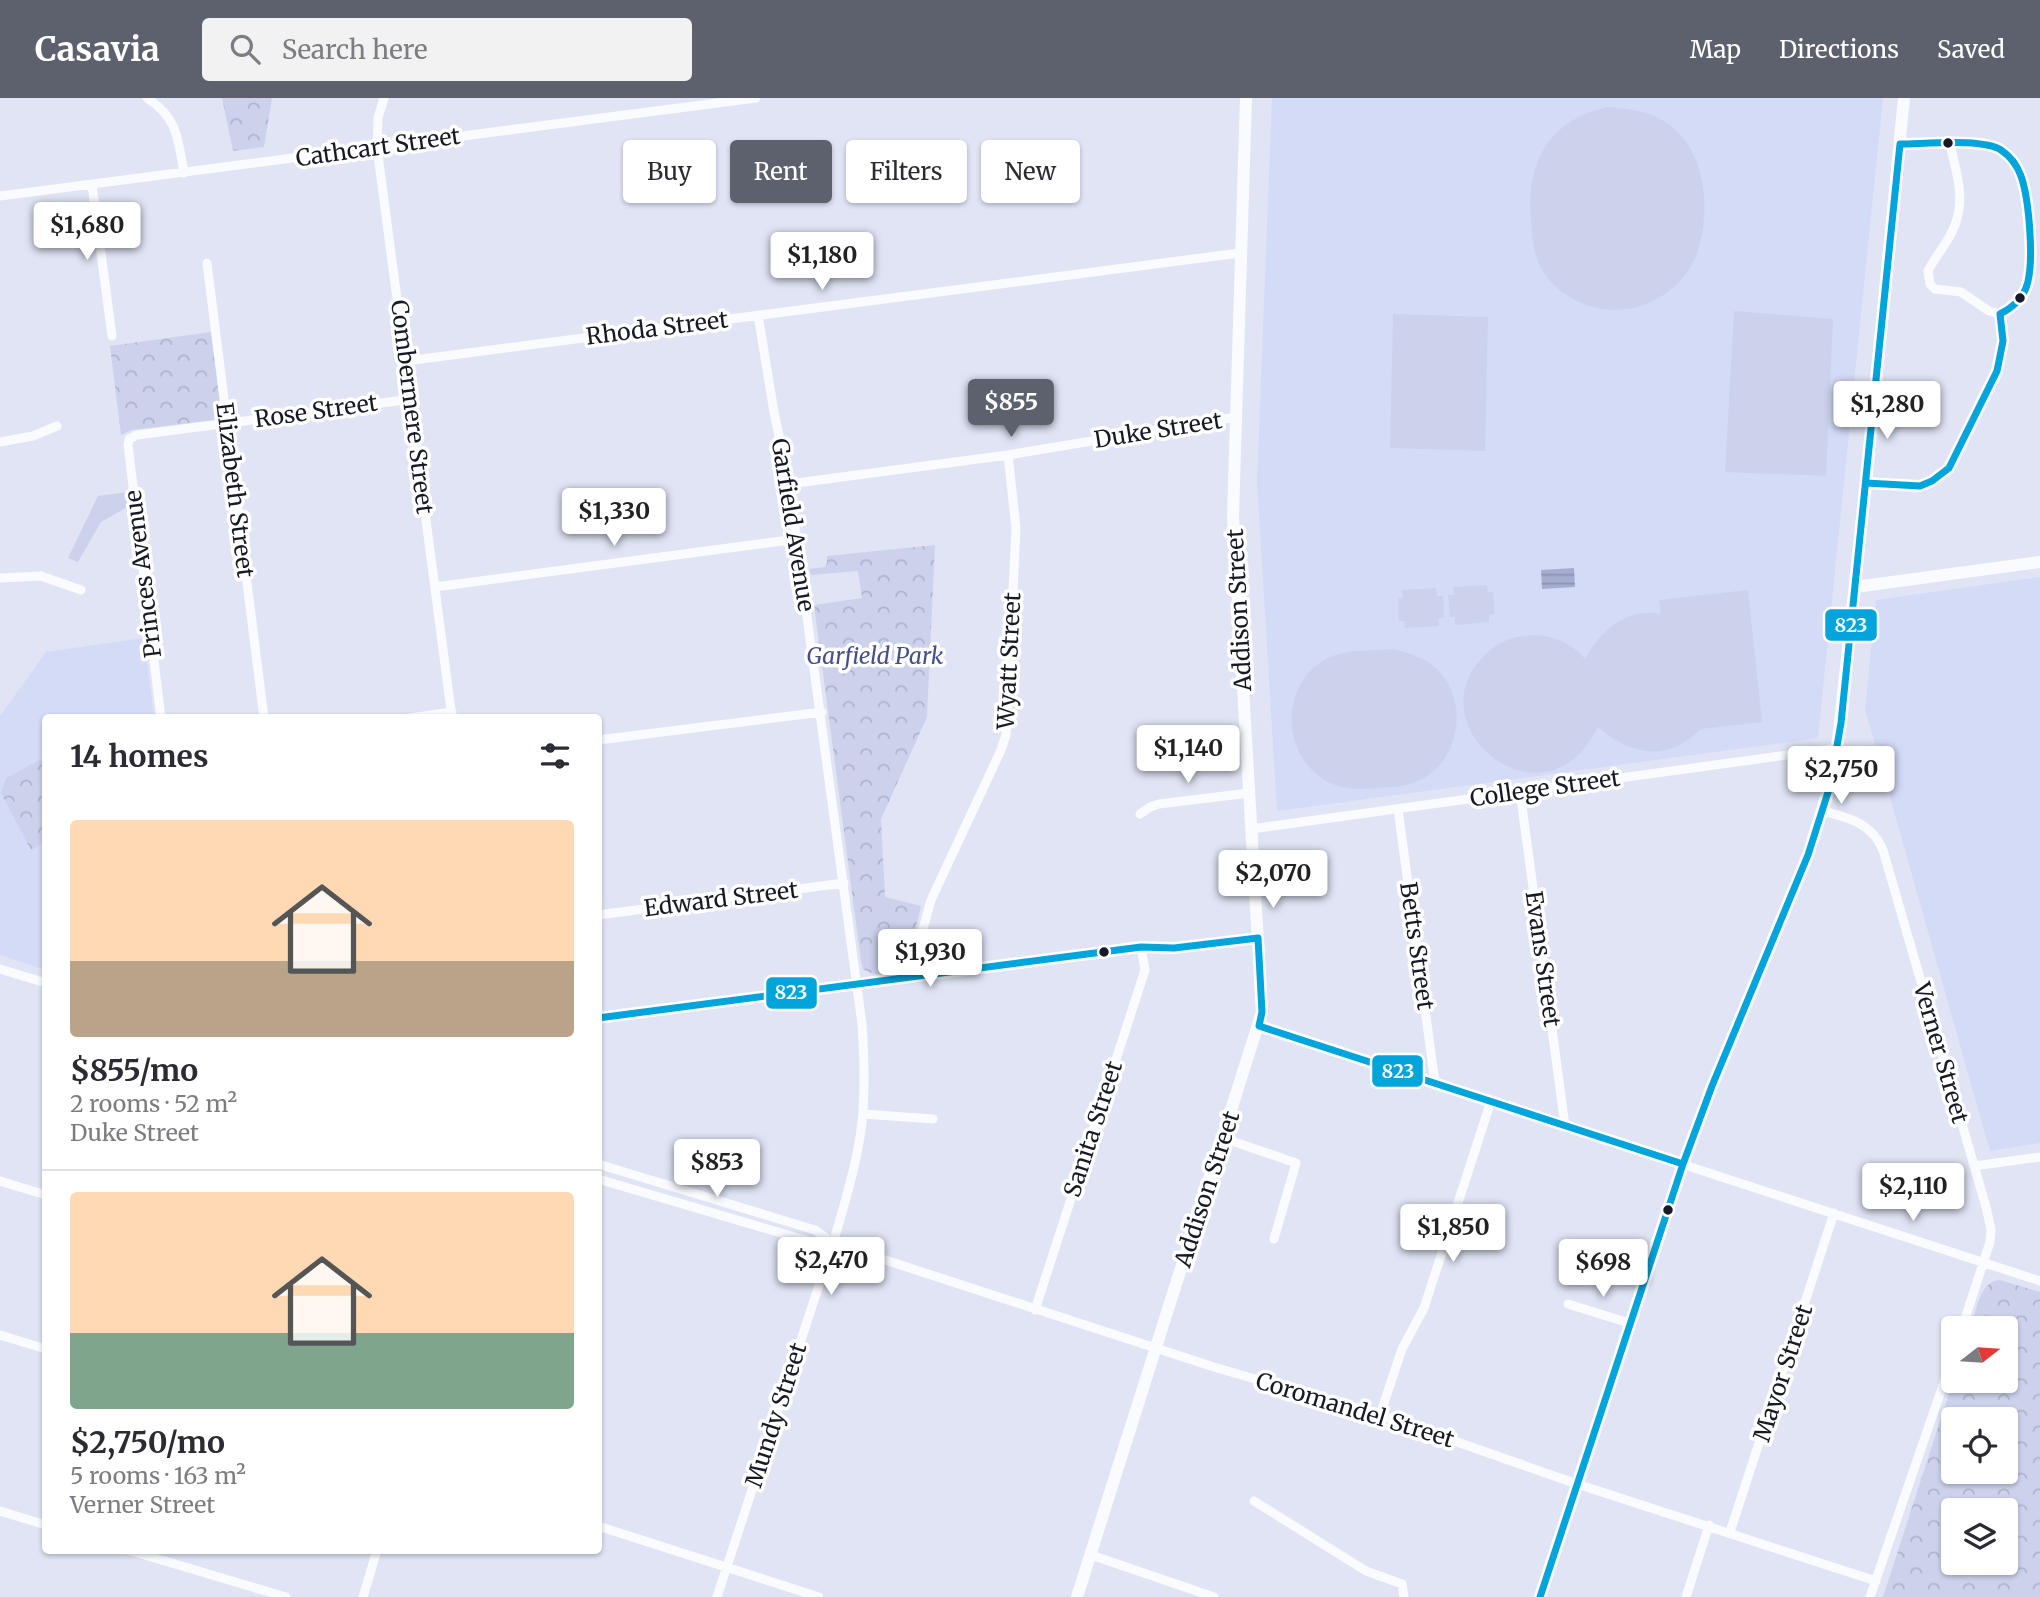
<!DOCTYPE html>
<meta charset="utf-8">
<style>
body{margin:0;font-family:Merriweather,serif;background:#f2f2f3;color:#2b2b33;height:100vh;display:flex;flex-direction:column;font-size:26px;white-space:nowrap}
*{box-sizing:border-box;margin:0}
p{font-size:23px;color:#7c7c81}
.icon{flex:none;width:38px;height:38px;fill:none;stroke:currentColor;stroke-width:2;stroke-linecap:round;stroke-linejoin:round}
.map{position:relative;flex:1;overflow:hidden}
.details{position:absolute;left:42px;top:616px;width:560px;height:840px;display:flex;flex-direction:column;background:#fff;border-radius:7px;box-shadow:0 2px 5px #0004}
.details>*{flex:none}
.banner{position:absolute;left:623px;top:42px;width:665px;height:63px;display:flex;gap:14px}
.needle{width:46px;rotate:73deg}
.controls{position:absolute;left:1941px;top:1218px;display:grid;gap:14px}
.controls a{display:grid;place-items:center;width:77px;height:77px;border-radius:7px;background:#fff;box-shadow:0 2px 5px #0004;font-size:35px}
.price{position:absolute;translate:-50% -60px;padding:0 16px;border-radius:7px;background:#fff;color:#222;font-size:23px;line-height:46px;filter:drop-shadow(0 2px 4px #0008)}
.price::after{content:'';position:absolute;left:50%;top:42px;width:21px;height:16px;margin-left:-10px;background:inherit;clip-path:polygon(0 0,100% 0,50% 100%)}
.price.active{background:#5d606d;color:#fff}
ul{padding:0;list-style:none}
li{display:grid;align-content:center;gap:14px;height:371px;padding:0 28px}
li+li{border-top:2px solid #e1e1e2}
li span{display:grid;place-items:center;height:217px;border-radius:7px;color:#555}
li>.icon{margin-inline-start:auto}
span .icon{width:126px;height:126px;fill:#fffc;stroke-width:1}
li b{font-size:30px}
h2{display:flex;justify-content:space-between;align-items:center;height:84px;padding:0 28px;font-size:30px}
.pill{padding:0 24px;border-radius:7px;background:#fff;box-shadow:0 2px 5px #0004;font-size:24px;line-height:63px}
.pill.active{background:#5d606d;color:#fff}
header{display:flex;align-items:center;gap:42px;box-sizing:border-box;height:98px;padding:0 35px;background:#5d606d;color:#fff}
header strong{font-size:33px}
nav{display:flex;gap:38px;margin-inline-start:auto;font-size:24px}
.search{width:490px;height:63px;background:#f2f2f3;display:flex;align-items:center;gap:18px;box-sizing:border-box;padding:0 24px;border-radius:7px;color:#7c7c81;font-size:26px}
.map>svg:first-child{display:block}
.built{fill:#d4dbf7}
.grass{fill:#ccd2ec}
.park{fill:url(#park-crowns);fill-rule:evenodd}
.water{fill:url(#water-rules)}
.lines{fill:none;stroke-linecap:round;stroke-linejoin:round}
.minor{stroke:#fafbfe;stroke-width:9}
.tertiary{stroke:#fafbfe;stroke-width:12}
.bus-1-casing{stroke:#fff;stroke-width:12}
.bus-1{stroke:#02a5db;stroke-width:7}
.bus-dot{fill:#171924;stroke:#fff;stroke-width:2.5}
.labels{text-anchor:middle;stroke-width:7;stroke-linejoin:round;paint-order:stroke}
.street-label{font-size:23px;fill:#171924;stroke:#fff}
.park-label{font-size:23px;font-style:italic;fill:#455088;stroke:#fff}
.line-badge{stroke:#fff;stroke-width:2.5}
.badge-label{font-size:19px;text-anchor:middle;font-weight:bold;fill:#fff}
</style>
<header>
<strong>Casavia</strong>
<div class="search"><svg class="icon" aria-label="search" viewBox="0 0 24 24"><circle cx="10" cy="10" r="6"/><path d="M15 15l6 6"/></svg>Search here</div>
<nav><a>Map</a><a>Directions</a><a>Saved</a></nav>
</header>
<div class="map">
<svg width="2040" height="1499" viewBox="0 0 2040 1499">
<defs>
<pattern id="park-crowns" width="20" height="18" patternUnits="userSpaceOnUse" patternTransform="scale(1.75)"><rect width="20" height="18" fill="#ccd2ec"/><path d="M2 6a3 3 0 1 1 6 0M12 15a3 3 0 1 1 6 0" fill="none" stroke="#aeb4ca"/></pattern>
<pattern id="water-rules" width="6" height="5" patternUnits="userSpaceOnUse" patternTransform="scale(1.75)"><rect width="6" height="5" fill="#a5add0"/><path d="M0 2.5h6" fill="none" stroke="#8d94b2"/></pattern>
</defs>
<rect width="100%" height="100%" fill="#e0e4f5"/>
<path class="built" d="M1272 0H1883L1818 640 1277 713 1257 384Z
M2040 479V1045L1990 1053 1865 611 1876 502Z
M144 540 154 619 46 620 45 872 0 857V618L46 554Z"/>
<path class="grass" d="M1607 9C1627 11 1646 12 1664 23 1707 49 1712 114 1696 158 1687 181 1666 199 1643 207 1608 220 1565 206 1544 175 1534 161 1532 141 1531 124 1526 65 1547 23 1607 9Z
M1734 213 1833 221 1826 378 1725 374Z
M1393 216 1488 219 1485 353 1390 350Z
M128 394 129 408 101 424 78 464 68 460 98 398Z
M1487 487 1488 494H1493L1495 516 1489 517V524L1455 527V519H1450L1448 497H1454L1453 489Z
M1436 490 1437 498H1443L1444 520H1438L1439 528 1405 530 1404 523H1399L1398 501 1403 500 1402 492Z
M1748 492 1762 624 1701 631C1668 665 1630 657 1598 629 1546 736 1415 631 1482 560 1493 548 1506 540 1523 538 1546 535 1570 542 1585 561 1600 533 1627 509 1661 516L1659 502Z
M1393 551C1408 555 1424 559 1436 570 1471 603 1460 669 1413 685 1403 689 1388 689 1376 690 1357 692 1336 691 1320 679 1276 647 1284 571 1339 556 1355 551 1376 553 1393 551Z"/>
<path class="park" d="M222 0H272L264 49 233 53Z
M211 234 221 309 218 319 213 322 132 332 121 337 110 248Z
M935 447 927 619 881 721 885 799 921 808 908 863C899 877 875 880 863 871L861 863 814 507 862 500 858 473 811 477 809 471 825 469 827 465V458Z
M45 659V744L31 752 1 695 6 680Z
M2000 1182 2040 1194V1499H1883L1953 1283H2006V1230H1971C1976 1214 1979 1183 2000 1182ZM2006 1321V1374H1953V1321ZM2006 1412V1465H1953V1412Z"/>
<path class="water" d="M1574 470 1575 489 1542 491 1541 472Z"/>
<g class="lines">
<path class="minor" d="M147 0C178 20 178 41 184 75
M384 0 378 20 377 49 452 620
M1900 46C1916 46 1933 47 1949 46 1968 45 1984 41 2001 52 2027 69 2025 99 2028 125 2031 157 2037 203 2000 216
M1950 46C1957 77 1967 104 1952 134 1945 148 1935 159 1928 173L1930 186 1935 191 1961 194 1989 213 2000 216
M92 87 112 238
M0 98 756 0
M207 165 264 620
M406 263 1240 155
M0 344 33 338 57 328
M1866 385 1920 388 1932 383 1949 370 1997 273 2003 243 2000 216
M789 386 1008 357 1236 319
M0 480 41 478 81 492
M435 489 797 441
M161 620 128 347 129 341 137 337 412 301
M410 620 452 614
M598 642 822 614
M1520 693 1565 1028
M1398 711 1435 985
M1823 713C1849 720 1872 725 1883 752L1986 1109 1991 1131 1990 1144 1962 1230
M1140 716 1150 709 1159 706 1249 695
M1251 731 1838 650
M598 817 844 785
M0 871 46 885
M917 878 920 842 931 802 1001 652 1006 637 1016 430 1008 357
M598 920 1141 849 1174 850 1258 840
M1259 928 2040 1183
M863 1016 933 1021
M1223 1040 1296 1065 1274 1141
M598 1066 815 1132 833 1145 1217 1270 1380 1317 1577 1386 1876 1483
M1974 1068 2040 1059
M598 1081 815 1145H831
M0 1083 46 1097
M1568 1206 1629 1225
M1035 1212 1145 872 1141 849
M0 1237 46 1251
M1380 1317 1402 1251 1424 1210 1491 1003
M1254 1403 1366 1473 1402 1486 1404 1499
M0 1413 46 1427
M598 1428 819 1499
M1730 1434 1834 1115
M128 1452 286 1499
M1091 1457 1214 1499
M363 1499 377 1452
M717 1499 837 1132C848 1093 860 1054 863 1014 865 984 864 955 862 926L789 386 774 314 758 217
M1686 1499 1709 1427
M1870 1499 1953 1258"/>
<path class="tertiary" d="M1855 489 2040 464
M1077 1499 1262 914 1233 418 1246 0
M1540 1499 1683 1066 1712 988 1808 757 1835 669 1866 385 1904 0"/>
<g class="bus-1-casing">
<path id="bus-1" d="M598 920 1141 849 1174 850 1258 840 1262 914 1259 928 1683 1066
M1540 1499 1683 1066 1712 988 1808 757 1830 688 1841 625 1900 46C1924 46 1983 40 2001 52 2010 58 2017 67 2021 78 2029 101 2035 167 2026 190 2021 203 2012 210 2000 216L2003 243 1997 273 1949 370 1932 383 1920 388 1866 385"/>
</g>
<use href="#bus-1" class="bus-1"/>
</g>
<g class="bus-dot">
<circle cx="1948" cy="45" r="6"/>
<circle cx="2020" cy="200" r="6"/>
<circle cx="1104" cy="854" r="6"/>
<circle cx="1668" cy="1112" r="6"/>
</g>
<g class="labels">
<g class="street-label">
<text transform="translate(378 49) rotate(-8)" y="8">Cathcart Street</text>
<text transform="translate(657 230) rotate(-7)" y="8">Rhoda Street</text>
<text transform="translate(412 309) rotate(83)" y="8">Combermere Street</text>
<text transform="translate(316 313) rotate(-8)" y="8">Rose Street</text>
<text transform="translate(1158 332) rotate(-9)" y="8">Duke Street</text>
<text transform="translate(235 392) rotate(83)" y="8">Elizabeth Street</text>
<text transform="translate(793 427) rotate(81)" y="8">Garfield Avenue</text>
<text transform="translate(143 476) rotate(-97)" y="8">Princes Avenue</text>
<text transform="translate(1239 512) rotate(-93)" y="8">Addison Street</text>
<text transform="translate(1009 563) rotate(-87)" y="8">Wyatt Street</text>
<text transform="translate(1545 690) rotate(-8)" y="8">College Street</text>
<text transform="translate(721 801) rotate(-7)" y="8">Edward Street</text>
<text transform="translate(1417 848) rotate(82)" y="8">Betts Street</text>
<text transform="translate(1543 861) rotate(82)" y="8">Evans Street</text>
<text transform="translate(1941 955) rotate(74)" y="8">Verner Street</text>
<text transform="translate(1093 1031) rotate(-72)" y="8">Sanita Street</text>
<text transform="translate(1207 1091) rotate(-72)" y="8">Addison Street</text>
<text transform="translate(1783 1275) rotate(-72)" y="8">Mayor Street</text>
<text transform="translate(1355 1312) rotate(17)" y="8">Coromandel Street</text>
<text transform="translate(776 1317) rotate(-72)" y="8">Mundy Street</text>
</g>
<g class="park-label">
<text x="875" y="566">Garfield Park</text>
</g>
</g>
<g class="line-badge">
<rect x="1824" y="510" width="54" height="34" rx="7" fill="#02a5db"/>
<rect x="765" y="878" width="53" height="34" rx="7" fill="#02a5db"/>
<rect x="1371" y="956" width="53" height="34" rx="7" fill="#02a5db"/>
</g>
<g class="badge-label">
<text x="1851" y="534">823</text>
<text x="791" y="901">823</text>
<text x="1398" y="980">823</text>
</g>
</svg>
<div class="controls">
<a><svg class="needle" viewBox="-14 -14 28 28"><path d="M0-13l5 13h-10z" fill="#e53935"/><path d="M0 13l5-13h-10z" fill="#7c7c81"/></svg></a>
<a><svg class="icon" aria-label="locate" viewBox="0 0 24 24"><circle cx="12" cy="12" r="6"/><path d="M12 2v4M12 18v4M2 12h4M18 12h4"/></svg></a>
<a><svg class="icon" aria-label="layers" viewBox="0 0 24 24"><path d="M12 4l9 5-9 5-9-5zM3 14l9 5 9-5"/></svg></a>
</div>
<b class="price" style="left:87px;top:164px">$1,680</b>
<b class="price" style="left:822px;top:194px">$1,180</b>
<b class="price active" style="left:1011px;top:341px">$855</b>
<b class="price" style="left:1887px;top:343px">$1,280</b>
<b class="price" style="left:614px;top:450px">$1,330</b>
<b class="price" style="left:1188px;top:687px">$1,140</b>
<b class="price" style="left:1841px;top:708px">$2,750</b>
<b class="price" style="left:1273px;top:812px">$2,070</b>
<b class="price" style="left:930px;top:891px">$1,930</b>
<b class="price" style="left:717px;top:1101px">$853</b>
<b class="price" style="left:1913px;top:1125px">$2,110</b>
<b class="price" style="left:1453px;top:1166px">$1,850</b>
<b class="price" style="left:831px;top:1199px">$2,470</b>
<b class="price" style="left:1603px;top:1201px">$698</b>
<div class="banner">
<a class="pill">Buy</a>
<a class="pill active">Rent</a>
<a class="pill">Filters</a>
<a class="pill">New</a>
</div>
<section class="details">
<h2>14 homes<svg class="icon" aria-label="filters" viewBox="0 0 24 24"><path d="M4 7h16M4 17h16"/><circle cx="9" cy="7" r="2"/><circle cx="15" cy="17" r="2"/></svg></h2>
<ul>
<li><span style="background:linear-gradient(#ffd9b3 65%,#b9a48a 0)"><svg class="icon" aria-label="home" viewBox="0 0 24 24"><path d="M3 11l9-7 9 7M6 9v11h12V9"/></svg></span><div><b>$855/mo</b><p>2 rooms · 52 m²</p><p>Duke Street</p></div></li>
<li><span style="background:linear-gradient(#ffd9b3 65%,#7fa58c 0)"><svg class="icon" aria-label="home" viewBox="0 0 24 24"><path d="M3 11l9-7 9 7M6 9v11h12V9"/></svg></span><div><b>$2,750/mo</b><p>5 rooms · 163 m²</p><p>Verner Street</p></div></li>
</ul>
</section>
</div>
